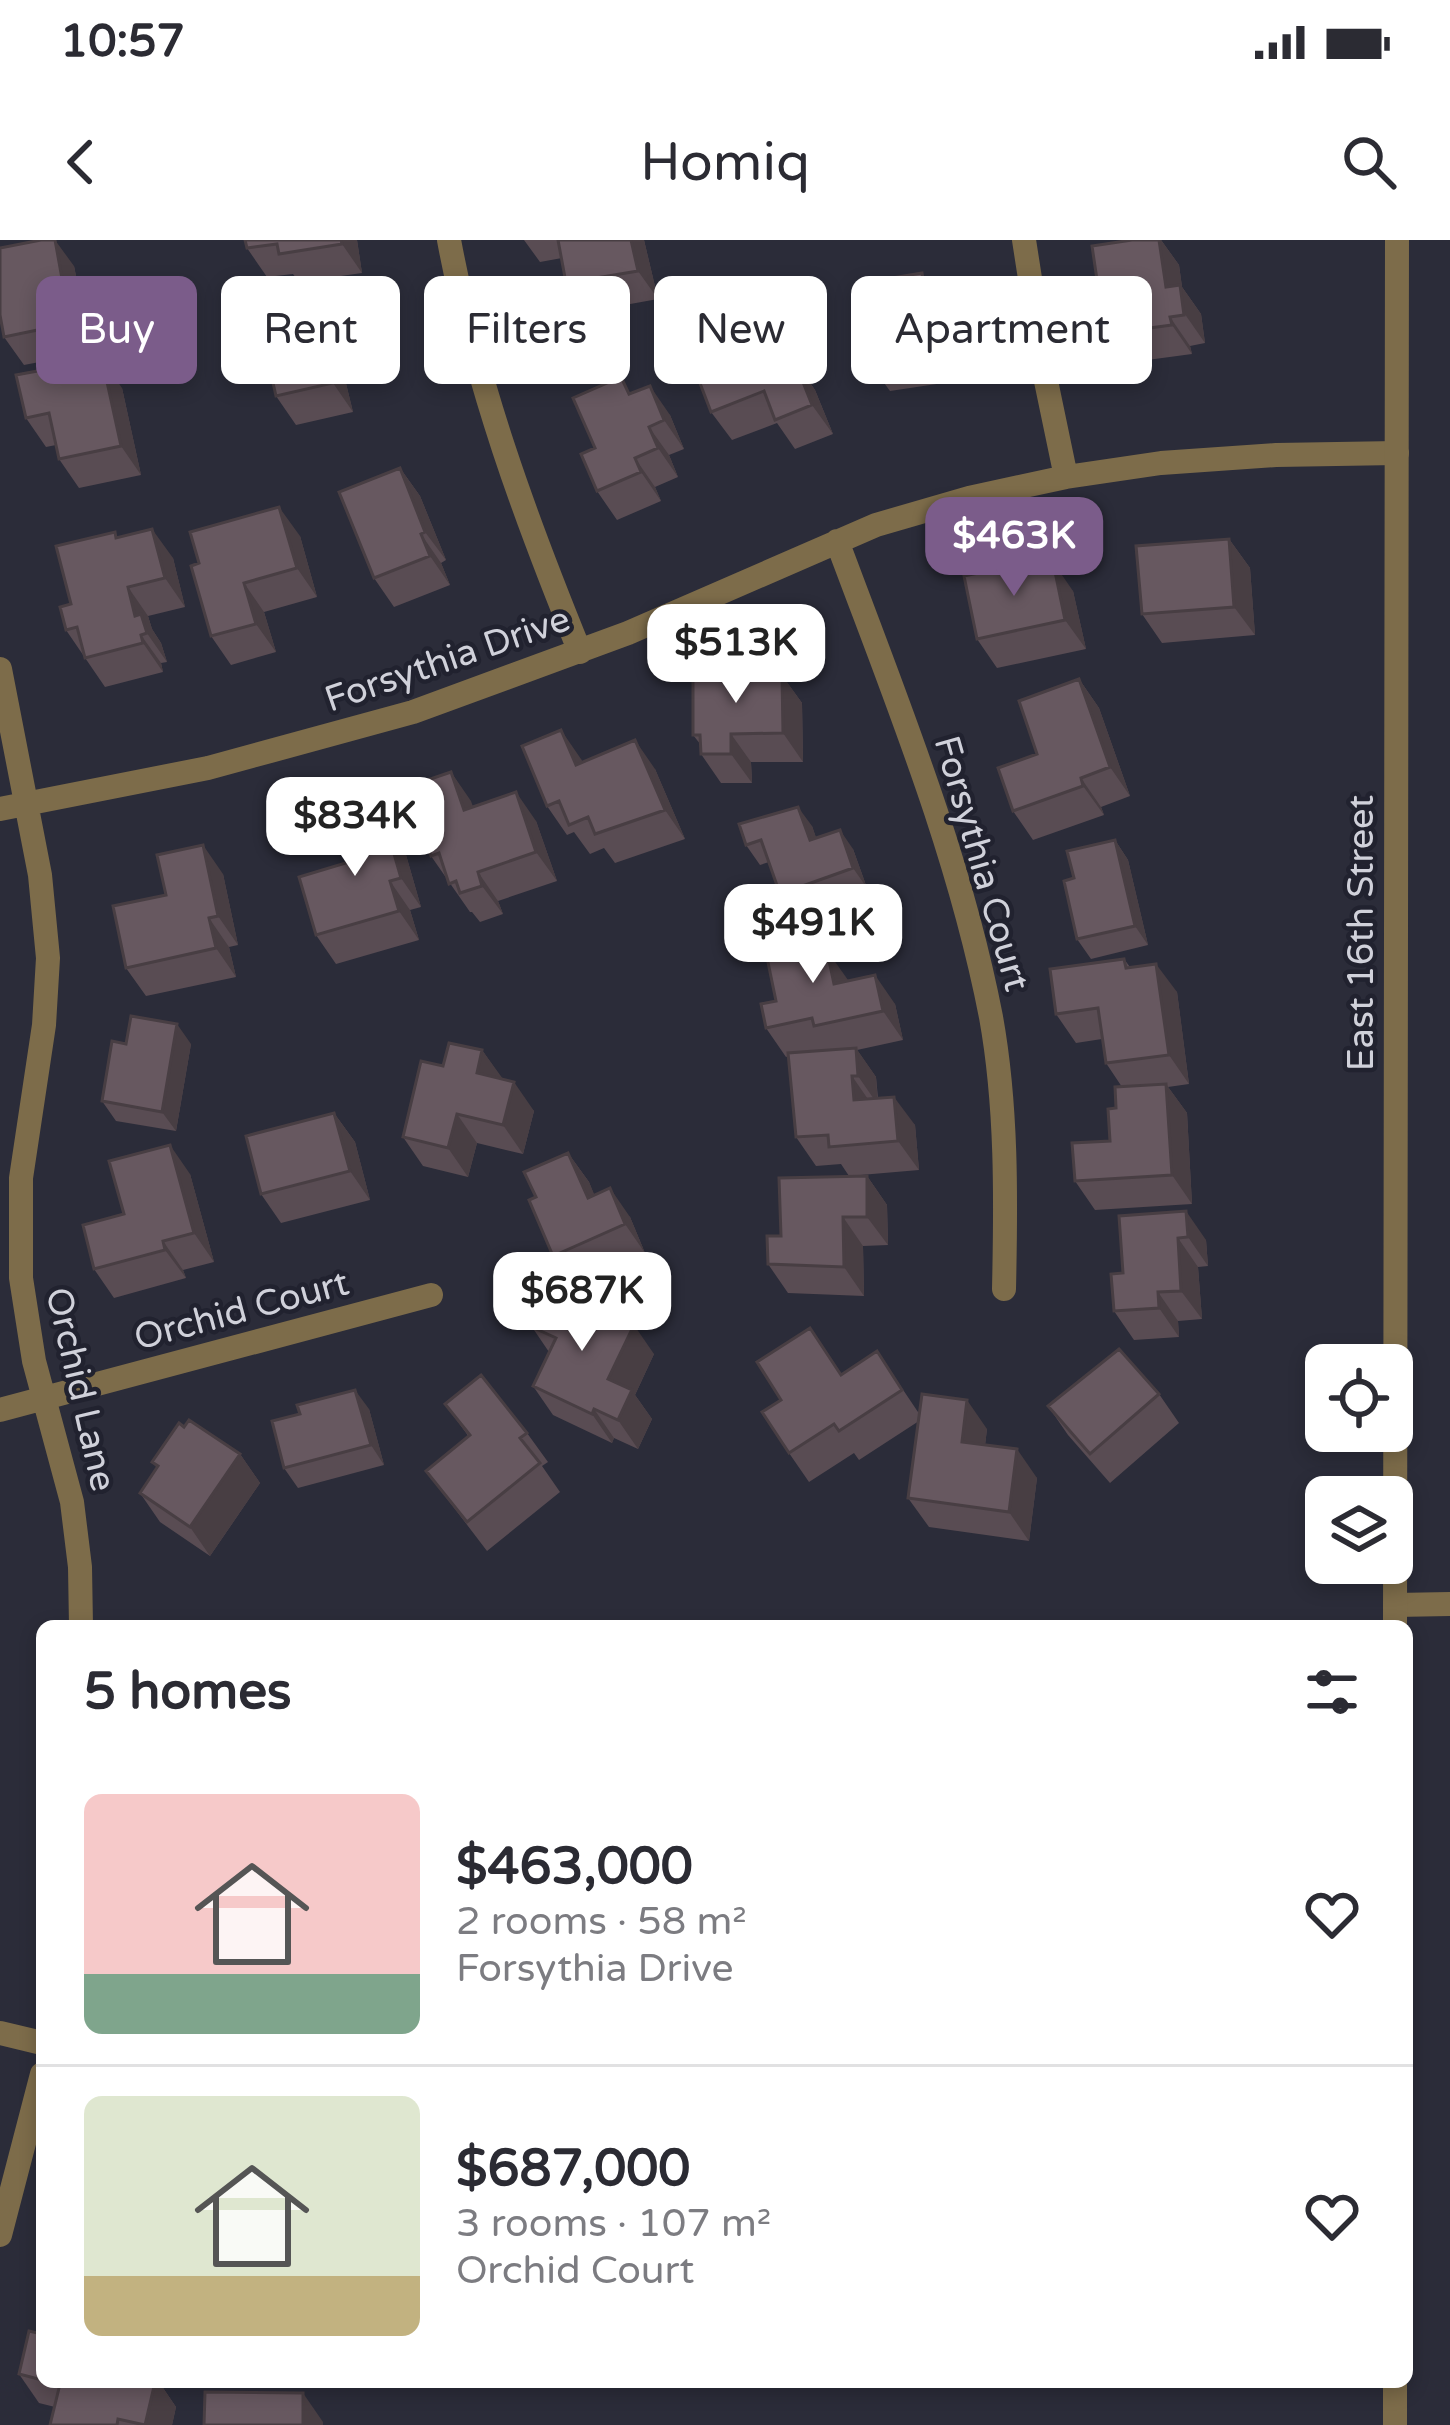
<!DOCTYPE html>
<meta charset="utf-8">
<style>
body{margin:0;font-family:"Varela Round",sans-serif;background:#f2f2f3;color:#2b2b33;height:100vh;display:flex;flex-direction:column;font-size:45px;white-space:nowrap}
*{box-sizing:border-box;margin:0}
p{font-size:39px;color:#7c7c81}
.icon{flex:none;width:66px;height:66px;fill:none;stroke:currentColor;stroke-width:2;stroke-linecap:round;stroke-linejoin:round}
.map{position:relative;flex:1;overflow:hidden}
.side{position:absolute;left:36px;top:1380px;width:1377px;height:768px;display:flex;flex-direction:column;background:#fff;border-radius:18px;box-shadow:0 6px 18px #0003}
.side>*{flex:none}
.top-card{position:absolute;left:36px;top:36px;width:1380px;height:108px;display:flex;gap:24px}
.buttons{position:absolute;left:1305px;top:1104px;display:grid;gap:24px}
.buttons a{display:grid;place-items:center;width:108px;height:108px;border-radius:18px;background:#fff;box-shadow:0 6px 18px #0003;font-size:60px}
.price{position:absolute;translate:-50% -102px;padding:0 27px;border-radius:24px;background:#fff;color:#222;font-size:39px;line-height:78px;filter:drop-shadow(0 3px 6px #0008)}
.price::after{content:'';position:absolute;left:50%;top:72px;width:36px;height:27px;margin-left:-18px;background:inherit;clip-path:polygon(0 0,100% 0,50% 100%)}
.price.selected{background:#7b5c8a;color:#fff}
ul{padding:0;list-style:none}
li{display:flex;align-items:center;gap:36px;height:300px;padding:0 48px}
li+li{border-top:3px solid #e1e1e2}
li span{display:grid;place-items:center;flex:none;width:336px;height:240px;border-radius:18px;color:#555}
li>.icon{margin-inline-start:auto}
span .icon{width:144px;height:144px;fill:#fffc;stroke-width:1}
li b{font-size:51px}
h2{display:flex;justify-content:space-between;align-items:center;height:144px;padding:0 48px;font-size:51px}
.chip{padding:0 42px;border-radius:18px;background:#fff;box-shadow:0 6px 18px #0003;font-size:42px;line-height:108px}
.chip.selected{background:#7b5c8a;color:#fff}
.status{display:flex;justify-content:space-between;align-items:center;height:84px;padding:0 60px;background:#fff;direction:ltr}
.status svg{height:33px;fill:currentColor}
header{display:flex;justify-content:space-between;align-items:center;height:156px;padding:0 48px;background:#fff;font-size:54px;font-weight:600}
.map>svg:first-child{display:block}
.lines{fill:none;stroke-linecap:round;stroke-linejoin:round}
.minor{stroke:#7d6c4a;stroke-width:24}
.tertiary{stroke:#7d6c4a;stroke-width:24}
.wall{fill:#594c53}
.shaded-wall{fill:#483e43}
.building{fill:#675860;stroke:#483e43;stroke-width:3}
.labels{text-anchor:middle;stroke-width:9;stroke-linejoin:round;paint-order:stroke}
.street-label{font-size:36px;fill:#d0d1da;stroke:#21222f}
</style>
<div class="status"><b>10:57</b><svg viewBox="0 0 49 12"><path d="M0 12V9h3v3zM5 12V6h3v6zM10 12V3h3v9zM15 12V0h3v12zM26 1h20v11H26zM47 4h2v5h-2z"/></svg></div>
<header><svg class="icon" aria-label="back" viewBox="0 0 24 24"><path d="M15 5l-7 7 7 7"/></svg>Homiq<svg class="icon" aria-label="search" viewBox="0 0 24 24"><circle cx="10" cy="10" r="6"/><path d="M15 15l6 6"/></svg></header>
<div class="map">
<svg width="1450" height="2185" viewBox="0 0 1450 2185">
<rect width="100%" height="100%" fill="#2b2c39"/>
<g class="lines">
<path class="minor" d="M449 0C476 144 525 277 580 412
M1024 0 1046 141 1066 237
M837 301C895 457 959 612 991 777 1007 866 1006 959 1004 1049
M0 429 40 635 48 718 44 785 21 938V1038L34 1121 72 1262 80 1327 81 1386
M0 569 208 528 413 472 628 393 876 285 969 258 1066 237 1161 223 1276 215 1397 213
M0 1170 431 1055
M1395 1365 1450 1364
M0 1793 42 1803
M0 1995 42 1834"/>
<path class="tertiary" d="M1395 1386 1397 0
M1395 2185V2142"/>
</g>
<path class="wall" d="M245 0H357L362 33 299 42 293 34 267 37 247 8Z
M524 0H644L658 59 586 72 566 43 562 18 540 22Z
M1132 0H1161L1179 25 1182 47 1201 74 1205 103 1190 106 1192 114 1125 123 1105 94Z
M74 26 77 41 97 69 101 90 88 94 91 112 24 125 4 97Z
M922 33 936 53 950 142 890 151 876 132Z
M351 43 371 72 380 110 340 119 353 172 296 185 276 156 270 131 265 132 245 103 289 65Z
M772 86 815 150 833 194 795 209 777 183 732 200 711 172Z
M122 148 141 235 79 248 59 219 56 205 46 207 26 178Z
M632 153 670 175 684 209 669 215 678 237 655 247 661 261 617 280 597 251 595 208Z
M400 228 420 256 446 320 441 323 450 345 394 367 374 338Z
M300 296 317 357 264 372 276 412 231 425 211 396 191 326Z
M119 298 173 318 185 367 148 376 152 389 161 403 167 422 161 423 163 432 105 447 66 390 71 364Z
M1229 299 1250 328 1255 395 1162 403 1142 374Z
M1029 328 1073 351 1086 409 997 428 977 399Z
M781 434 802 463 803 522H751L752 543H721L701 514V505L693 495Z
M1079 439 1099 468 1130 556 1101 567 1104 575 1033 600 1013 571 1037 514Z
M581 519 582 522 655 529 685 599 615 623 604 608 590 614 574 592 567 595 547 566Z
M451 532 473 567 536 581 557 641 498 661 503 674 480 682 472 672H470L431 616Z
M382 572 402 601 421 667 410 670 419 700 336 724 316 695Z
M812 586 816 598 853 609 867 648 794 674 780 654 769 622 760 625 746 605Z
M1115 600 1128 620 1148 705 1091 719 1077 699 1074 638Z
M223 634 238 705 229 707 236 737 146 756 126 728 166 655Z
M1124 719 1130 727 1177 752 1189 844 1168 847 1187 873 1192 964 1095 970 1075 941 1110 901 1122 847 1106 823 1102 799 1076 803 1056 774Z
M848 741 895 764 903 800 857 810 876 837 878 858 915 885 919 930 849 936 841 924 816 926 796 897 789 816 786 817 766 788Z
M126 804H191L176 891 116 881 102 861Z
M482 810 502 839 534 871 523 914 477 903 468 937 423 926 403 897 443 826Z
M334 873 355 902 370 960 281 983 261 954Z
M568 913 589 942 594 955 630 977 645 1013 573 1045 553 1016 536 957Z
M190 934 214 1022 183 1030 186 1038 114 1058 94 1029 124 974Z
M867 936 887 965 888 1005 863 1006 864 1056 788 1053 768 1024 781 996Z
M1119 976 1206 1000 1208 1026 1198 1027 1202 1079 1178 1081 1179 1097 1134 1100 1114 1071 1123 1033Z
M532 1087 654 1114 635 1155 652 1179 638 1209 614 1198 612 1203 553 1175 533 1146 549 1112Z
M877 1111 920 1175 987 1189 985 1205 1037 1238 1029 1301 929 1287 908 1258 919 1181 859 1220 854 1213 809 1242 789 1213 842 1134Z
M1159 1154 1179 1183 1110 1243 1068 1195 1048 1166Z
M445 1164 527 1193 548 1222 542 1226 560 1252 487 1311 426 1231 469 1197Z
M369 1169 384 1225 298 1248 284 1228Z
M240 1214 260 1243 210 1316 160 1282 140 1253 157 1228 152 1222Z
M42 2094V2142H159L176 2167 172 2185H50L55 2167 39 2163 19 2134Z"/>
<path class="shaded-wall" d="M55 0 74 26 77 41 97 69 101 90 81 62 63 44Z
M341 0H357L362 33 342 4Z
M631 0H644L658 59 638 31Z
M1159 0H1161L1179 25 1182 47 1201 74 1205 103 1166 47Z
M922 33 936 53 950 142 936 122Z
M351 43 371 72 380 110 359 81Z
M68 65 88 94 91 112 71 83Z
M1170 77 1190 106 1192 114 1172 85Z
M772 86 792 115 807 154 787 125Z
M320 90 340 119 353 172 333 143Z
M102 119 122 148 141 235 121 206Z
M795 122 815 150 833 194 812 165Z
M650 146 670 175 684 209 664 180Z
M649 187 669 215 678 237 658 208Z
M635 218 655 247 661 261 641 232Z
M400 228 420 256 446 320 425 292Z
M279 267 300 296 317 357 297 328Z
M152 289 173 318 185 367 165 338Z
M421 294 441 323 450 345 430 316Z
M1229 299 1250 328 1255 395 1234 367Z
M1053 322 1073 351 1086 409 1065 380Z
M244 343 264 372 276 412 256 384Z
M128 347 148 376 152 389 161 403 167 422 135 376Z
M141 395 161 423 163 432 143 403Z
M776 427 802 463 803 522 783 493Z
M1079 439 1099 468 1130 556 1110 527Z
M561 490 581 519 596 554 576 525Z
M731 494 751 522 752 543 731 514Z
M635 500 655 529 685 599 665 570Z
M451 532 471 561 484 599 464 570Z
M1081 538 1101 567 1104 575 1083 546Z
M516 552 536 581 557 641 536 612Z
M798 567 812 586 824 620 810 600Z
M382 572 402 601 421 667 401 638Z
M840 590 853 609 867 648 853 628Z
M1115 600 1128 620 1148 705 1135 686Z
M203 605 223 634 238 705 218 676Z
M478 632 498 661 503 674 482 646Z
M390 641 410 670 419 700 399 671Z
M209 678 229 707 236 737 216 708Z
M814 692 848 740 854 773 834 744 819 712Z
M1156 724 1177 752 1189 844 1169 815Z
M875 735 895 764 903 800 883 771Z
M177 784 191 804 176 891 162 872Z
M856 808 876 837 878 865 858 836Z
M482 810 503 839 477 833Z
M852 836 872 865 854 860Z
M514 842 534 871 523 914 503 885Z
M1166 844 1187 873 1192 964 1172 935Z
M894 857 915 885 919 930 898 901Z
M334 873 355 902 370 960 350 931Z
M457 874 477 903 468 937 448 908Z
M170 905 190 934 214 1022 194 993Z
M568 913 589 942 608 987 588 958Z
M867 936 887 965 888 1005 867 977Z
M610 948 630 977 645 1013 625 984Z
M1186 971 1206 1000 1208 1026 1188 997Z
M843 977 863 1006 864 1056 844 1027Z
M1178 998 1198 1027 1202 1079 1181 1051Z
M163 1001 183 1030 186 1038 165 1010Z
M1158 1052 1178 1081 1179 1097 1159 1068Z
M634 1085 654 1114 635 1155 652 1179 638 1209 618 1180 608 1139Z
M355 1150 369 1169 384 1225 371 1205Z
M967 1160 987 1189 982 1231 962 1202Z
M594 1169 614 1198 612 1203 592 1174Z
M1017 1209 1037 1238 1029 1301 1009 1272Z
M240 1214 260 1243 210 1316 190 1287Z
M155 2142H159L176 2167 172 2185H145Z
M303 2153 323 2182V2185H303Z"/>
<path class="building" d="M41 0H55L63 44 77 40 81 62 68 65 71 83 4 97 0 75V8Z
M245 0H341L342 4 279 14 277 4 247 8Z
M558 0H631L638 31 566 43Z
M1132 0H1159L1166 47 1180 45 1184 75 1170 77 1172 85 1105 94 1092 6Z
M922 33 936 122 876 132 862 43Z
M351 43 359 81 320 90 333 143 276 156 263 99 245 103 240 80 289 65 287 58Z
M772 86 787 125 795 122 812 165 775 180 764 151 711 172 690 117Z
M102 119 121 206 59 219 49 173 26 178 16 135Z
M621 137 629 154 650 146 664 180 649 187 658 208 635 218 641 232 597 251 581 214 595 208 573 158Z
M400 228 425 292 421 294 430 316 374 338 339 252Z
M279 267 297 328 244 343 256 384 211 396 191 326 199 323 190 292Z
M152 289 165 338 128 347 135 376 141 374 147 393 141 395 143 403 85 418 77 387 66 390 60 367 71 364 56 306 115 292 116 298Z
M1229 299 1234 367 1142 374 1136 306Z
M1053 322 1065 380 977 399 964 336 1026 323 1027 328Z
M776 427V434H782L783 493 731 494V514H701L700 495H693V433H728V428Z
M1079 439 1110 527 1081 538 1083 546 1013 571 998 528 1037 514 1019 461Z
M561 490 576 525 635 500 665 570 595 594 588 577 569 585 559 561 547 566 522 506Z
M451 532 464 570 516 552 536 612 478 632 482 646 460 653 456 641 449 644 439 613 431 616 407 547Z
M798 567 810 600 840 590 853 628 780 654 761 600 746 605 739 584Z
M382 572 401 638 390 641 399 671 316 695 299 637 349 622 338 585Z
M1115 600 1135 686 1077 699 1064 641 1074 638 1067 611Z
M203 605 218 676 209 678 216 708 126 728 113 666 166 655 157 615Z
M814 692 819 712 827 711 834 744 875 735 883 771 814 786 812 778 766 788 761 764 776 761 764 703Z
M1124 719 1126 728 1156 724 1169 815 1106 823 1098 768 1056 774 1050 729Z
M131 776 177 784 162 872 102 861 112 801 126 804Z
M449 803 482 810 477 833 514 842 503 885 457 874 448 908 403 897 421 821 443 826Z
M856 808 858 836H852L854 860 894 857 898 901 829 907 828 895 796 897 788 813Z
M1166 844 1172 935 1075 941 1072 903 1110 901 1108 869 1116 868 1115 847Z
M334 873 350 931 261 954 246 896Z
M170 905 194 993 163 1001 165 1010 94 1029 83 985 124 974 109 921Z
M568 913 588 958 610 948 625 984 553 1016 529 960 536 957 524 932Z
M867 936V977H843L844 1027 768 1024 767 996H781L779 938Z
M1186 971 1188 997 1178 998 1181 1051 1158 1052 1159 1068 1114 1071 1111 1034 1123 1033 1119 976Z
M551 1046 634 1085 608 1139 632 1150 618 1180 594 1169 592 1174 533 1146 556 1098 532 1087Z
M810 1088 841 1135 877 1111 902 1150 839 1191 834 1184 789 1213 762 1172 781 1160 757 1122Z
M1119 1109 1159 1154 1090 1214 1048 1166Z
M481 1135 527 1193 520 1198 540 1223 467 1282 426 1231 470 1195 445 1164Z
M355 1150 371 1205 284 1228 272 1181 300 1174 297 1165Z
M922 1154 967 1160 962 1202 1017 1209 1009 1272 908 1258Z
M189 1180 240 1214 190 1287 140 1253 158 1226 152 1222 179 1183 184 1187Z
M156 1383 216 1384V1386H156Z
M29 2091 42 2094V2140L19 2134Z
M53 2142H155L145 2185 118 2179 117 2185H50L60 2144Z
M205 2152 303 2153V2185H204Z"/>
<g class="labels">
<g class="street-label">
<text transform="translate(447 418) rotate(-19)" y="13">Forsythia Drive</text>
<text transform="translate(983 623) rotate(74)" y="13">Forsythia Court</text>
<text transform="translate(1360 693) rotate(-90)" y="13">East 16th Street</text>
<text transform="translate(241 1069) rotate(-15)" y="13">Orchid Court</text>
<text transform="translate(82 1149) rotate(77)" y="13">Orchid Lane</text>
</g>
</g>
</svg>
<div class="buttons">
<a><svg class="icon" aria-label="locate" viewBox="0 0 24 24"><circle cx="12" cy="12" r="6"/><path d="M12 2v4M12 18v4M2 12h4M18 12h4"/></svg></a>
<a><svg class="icon" aria-label="layers" viewBox="0 0 24 24"><path d="M12 4l9 5-9 5-9-5zM3 14l9 5 9-5"/></svg></a>
</div>
<b class="price selected" style="left:1014px;top:359px">$463K</b>
<b class="price" style="left:736px;top:466px">$513K</b>
<b class="price" style="left:355px;top:639px">$834K</b>
<b class="price" style="left:813px;top:746px">$491K</b>
<b class="price" style="left:582px;top:1114px">$687K</b>
<div class="top-card">
<a class="chip selected">Buy</a>
<a class="chip">Rent</a>
<a class="chip">Filters</a>
<a class="chip">New</a>
<a class="chip">Apartment</a>
</div>
<section class="side">
<h2>5 homes<svg class="icon" aria-label="filters" viewBox="0 0 24 24"><path d="M4 7h16M4 17h16"/><circle cx="9" cy="7" r="2"/><circle cx="15" cy="17" r="2"/></svg></h2>
<ul>
<li><span style="background:linear-gradient(#f6c9c9 75%,#7fa58c 0)"><svg class="icon" aria-label="home" viewBox="0 0 24 24"><path d="M3 11l9-7 9 7M6 9v11h12V9"/></svg></span><div><b>$463,000</b><p>2 rooms · 58 m²</p><p>Forsythia Drive</p></div><svg class="icon" aria-label="heart" viewBox="0 0 24 24"><path d="M12 20l-8-8c-3-5 5-10 8-4 3-6 11-1 8 4z"/></svg></li>
<li><span style="background:linear-gradient(#dfe7d0 75%,#c2b280 0)"><svg class="icon" aria-label="home" viewBox="0 0 24 24"><path d="M3 11l9-7 9 7M6 9v11h12V9"/></svg></span><div><b>$687,000</b><p>3 rooms · 107 m²</p><p>Orchid Court</p></div><svg class="icon" aria-label="heart" viewBox="0 0 24 24"><path d="M12 20l-8-8c-3-5 5-10 8-4 3-6 11-1 8 4z"/></svg></li>
</ul>
</section>
</div>
